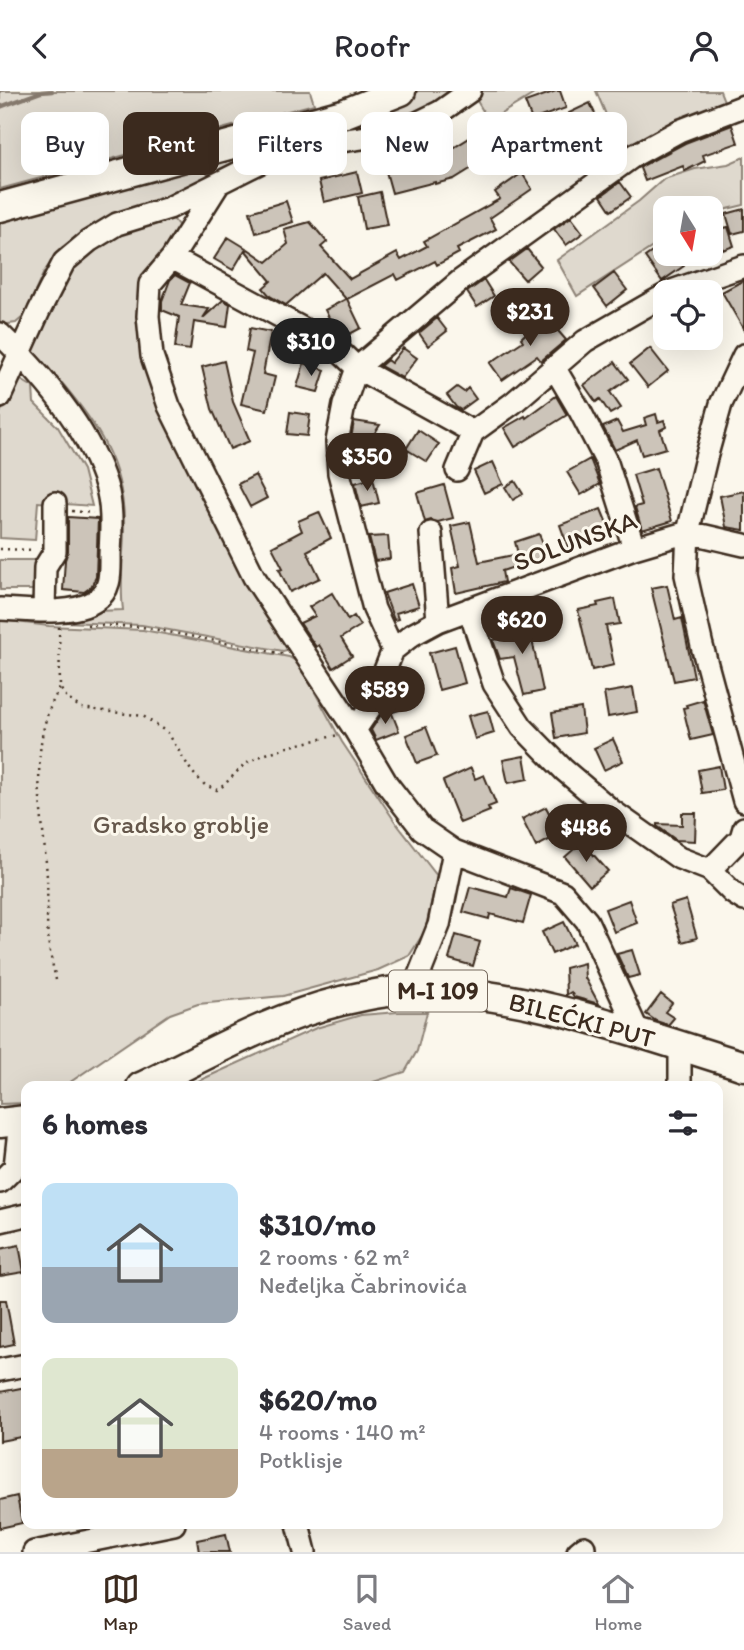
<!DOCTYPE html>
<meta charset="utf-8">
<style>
body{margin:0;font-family:Itim,sans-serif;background:#f7f7f7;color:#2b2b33;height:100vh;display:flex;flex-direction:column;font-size:26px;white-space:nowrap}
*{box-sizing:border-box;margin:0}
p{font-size:23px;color:#7c7c81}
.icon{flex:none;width:38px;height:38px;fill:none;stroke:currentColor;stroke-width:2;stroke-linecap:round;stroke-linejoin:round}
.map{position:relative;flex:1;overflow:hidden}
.sheet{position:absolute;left:21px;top:990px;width:702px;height:448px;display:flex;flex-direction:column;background:#fff;border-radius:14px;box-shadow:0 7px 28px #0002}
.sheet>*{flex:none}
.top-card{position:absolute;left:21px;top:21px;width:704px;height:63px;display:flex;gap:14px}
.needle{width:46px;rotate:169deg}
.tools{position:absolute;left:653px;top:105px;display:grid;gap:14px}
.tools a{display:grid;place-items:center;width:70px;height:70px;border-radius:14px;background:#fff;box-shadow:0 7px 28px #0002;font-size:35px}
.price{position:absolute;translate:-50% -60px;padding:0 16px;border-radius:24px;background:#3b2a1e;color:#fff;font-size:23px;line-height:46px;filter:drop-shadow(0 2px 4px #0008)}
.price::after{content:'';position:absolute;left:50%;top:42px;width:21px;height:16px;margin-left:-10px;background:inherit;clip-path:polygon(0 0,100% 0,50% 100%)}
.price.current{background:#222;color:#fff}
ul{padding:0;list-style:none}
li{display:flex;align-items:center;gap:21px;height:175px;padding:0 21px}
li span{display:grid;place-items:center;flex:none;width:196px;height:140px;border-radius:14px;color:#555}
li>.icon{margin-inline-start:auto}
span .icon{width:84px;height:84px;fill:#fffc;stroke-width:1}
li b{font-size:30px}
h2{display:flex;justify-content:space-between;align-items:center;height:84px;padding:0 21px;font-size:30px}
.chip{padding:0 24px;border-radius:14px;background:#fff;box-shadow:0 7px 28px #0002;font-size:24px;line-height:63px}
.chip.current{background:#3b2a1e;color:#fff}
header{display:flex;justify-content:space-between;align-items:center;height:91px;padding:0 21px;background:#fff;font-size:32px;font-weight:600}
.tab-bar{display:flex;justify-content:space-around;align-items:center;height:98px;border-top:2px solid #e1e1e2;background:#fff;font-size:19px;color:#7c7c81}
.tab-bar a{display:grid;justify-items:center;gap:4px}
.tab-bar .current{color:#3b2a1e}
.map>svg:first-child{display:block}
.green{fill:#dfd9ce;stroke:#8d8276;stroke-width:2}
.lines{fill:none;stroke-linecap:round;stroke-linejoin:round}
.stream{stroke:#85796d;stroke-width:4.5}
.building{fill:#ccc4b9;stroke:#3b2a1e;stroke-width:2}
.minor-casing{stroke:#3b2a1e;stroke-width:26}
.major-casing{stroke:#3b2a1e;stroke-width:33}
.path{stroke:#3b2a1e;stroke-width:2.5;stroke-dasharray:2 5;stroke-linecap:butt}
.minor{stroke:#fbf7ec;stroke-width:21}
.major{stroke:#fbf7ec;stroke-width:28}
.labels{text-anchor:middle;stroke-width:6;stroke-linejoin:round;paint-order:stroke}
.shield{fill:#fbf7ec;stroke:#75685c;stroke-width:2}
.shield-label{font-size:24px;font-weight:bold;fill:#3b2a1e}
.street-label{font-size:26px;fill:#3b2a1e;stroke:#fbf7ec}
.park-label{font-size:26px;fill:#64564a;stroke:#fbf7ec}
</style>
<header><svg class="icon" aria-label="back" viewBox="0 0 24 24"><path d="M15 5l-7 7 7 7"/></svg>Roofr<svg class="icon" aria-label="person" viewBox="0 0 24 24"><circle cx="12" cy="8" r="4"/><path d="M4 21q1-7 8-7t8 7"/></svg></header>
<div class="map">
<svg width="744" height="1461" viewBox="0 0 744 1461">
<rect width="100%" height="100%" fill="#fbf7ec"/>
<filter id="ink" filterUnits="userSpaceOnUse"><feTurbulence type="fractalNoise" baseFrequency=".0143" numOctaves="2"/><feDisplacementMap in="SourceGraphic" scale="14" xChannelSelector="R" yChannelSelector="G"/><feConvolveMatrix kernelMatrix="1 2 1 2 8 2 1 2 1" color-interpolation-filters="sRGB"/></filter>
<g filter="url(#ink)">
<path class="green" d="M0 0H310L314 13 0 98Z
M409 0H449L424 20 403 29 386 34 333 39 88 137 61 157 44 181 24 225 16 232 0 234V124Z
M480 0H539L489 30 474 5Z
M596 0H720L724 10 620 57Z
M744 66V114L711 122 710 117H665V148L577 205 557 169 639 110 664 88 695 78 728 73Z
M168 121 184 142 145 191 150 265 290 558 283 560 142 534 64 531 66 525 71 521 123 519C119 488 125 457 124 427 122 370 97 334 62 292L51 293 27 258 57 194 90 154Z
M21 289 33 296 34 312 58 336 83 379 92 415 38 411 35 449 0 447V322L14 292Z
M0 469H34V499H0Z
M0 529 49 535 143 539 289 566 299 572 342 651 396 732 437 785 425 840 409 865 378 879 283 905 198 913 170 923 63 996H26V1012L0 1013Z
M398 921H427L417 960 405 981 373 991 370 996H185L316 937 361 924Z"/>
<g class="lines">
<path class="stream" d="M0 16 41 1 52 0"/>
</g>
<path class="building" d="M556 0H560L566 17 532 29 525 11Z
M590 12 602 38 580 48 569 22Z
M732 34 738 52 703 64 705 70 685 80 683 75 645 90 640 77 642 75 685 52Z
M433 41 442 64 479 41 493 64 454 88 435 93V91L392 102 385 77 422 68 414 49Z
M357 81 362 102 324 111 319 90Z
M522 82 532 98 490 127 496 138 457 158 459 162 437 174 435 170 398 189 395 183 347 208 361 237 344 246 336 241 325 219 346 208 323 182 286 214 270 205 263 197 271 190 246 160 248 158 267 171 288 153 284 138 310 131 327 151 321 156 350 188 397 162 401 169 427 155 424 150 500 108 495 101Z
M620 91 631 106 611 120 601 105Z
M380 101 387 134 364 138 358 106Z
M286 110 293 131 256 142 250 121Z
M744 118V140L732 143 726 123Z
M571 126 583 142 566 154 554 138Z
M728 136 734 155 723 159 716 139Z
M228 146 246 157 233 179 214 168Z
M665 152V163H676L684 175 662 190 645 166Z
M527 158 541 175 525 189 509 171Z
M614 182 627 199 607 215 594 197Z
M175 184 190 192 181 214 209 218 203 227 223 209 230 213 227 236 194 231 190 259 175 257 179 226 162 219V210L170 189Z
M484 189 494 205 477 216 467 201Z
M744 189V239L722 201Z
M545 225 566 249 541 270 537 265 502 289 490 272 523 250 521 247Z
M437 227 447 240 428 255 419 242Z
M250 237 271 241 263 283 275 286 267 319 241 313 253 262 246 260Z
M403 257 417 267 402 287 380 275 387 269 391 272Z
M650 257 668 280 648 296 630 273Z
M224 270 233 311 250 350 230 358 212 318 202 276Z
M615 271 628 288 610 301 621 317 610 323 600 308 596 311 584 294Z
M304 272 325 279 318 301 297 296Z
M457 296 464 301 468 297 476 308 461 319 456 316 447 304Z
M556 305 567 324 515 356 504 337 525 325 526 327Z
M290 321 310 324 307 345 287 343Z
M656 323 658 331 664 329 666 336 660 339 666 357 642 364 637 349 615 359 603 336 617 330 623 341 646 334 644 327Z
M354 330 380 334 365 357 351 348Z
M418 339 439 353 427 371 406 358Z
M590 368 600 393 581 404 567 381Z
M493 371 503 393 484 402 474 380Z
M656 377 672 430 642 439 635 416 642 414 633 384Z
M255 384 267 407 250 416 238 393Z
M373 387 379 412 361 416 355 392Z
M515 390 523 403 513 409 505 396Z
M444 394 453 427 438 431 431 429 425 431 417 402Z
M744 400V439L726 436 720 405Z
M601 418 610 440 568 456 560 434Z
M319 421 331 447 307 460 320 487 290 501 279 478 283 477 272 456 302 440 298 430Z
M68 426 98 428 96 486 91 496 84 501 63 499 65 469 68 460Z
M470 431 479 471 518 463 515 451 539 443 548 465 502 480 504 491 456 502 452 477 460 475 451 435Z
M388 445 390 468 375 470 369 446Z
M412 493 419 515 396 522 398 528 394 529 384 502Z
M667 494 675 529 682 527 694 586 674 590 651 497Z
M332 502 348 529 354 525 360 535 341 547 352 565 333 577 319 554 316 556 300 532 315 525 309 516Z
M615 508 620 533 606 535 614 574 592 579 578 519 598 515 597 512Z
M528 530 543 600 524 604 514 566 500 568 493 549 511 546 508 533Z
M455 555 465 592 439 599 429 562Z
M398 595 410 616 393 621 389 605 392 597Z
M633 597 637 621 608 626 604 602Z
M703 609 713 644 691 649 683 617 687 616 686 614Z
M581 617 584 642 556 647 552 622Z
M391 620 399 640 376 649 371 639 381 624Z
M488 620 494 642 475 648 468 625Z
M426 636 437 665 417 672 406 644Z
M613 648 623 670 604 679 594 657Z
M524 665 528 688 508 692 503 669Z
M719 675 723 699 702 702 698 679Z
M471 677 475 688 484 684 496 713 488 716 490 720 460 732 443 690Z
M546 716 560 743 536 756 522 728Z
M682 722H696L695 750 676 749 657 735V733L682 734Z
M582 751 608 780 590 795 565 766Z
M470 796 508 806 511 797 531 804 523 832 490 823 489 828 463 821Z
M629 809 637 832 614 841 605 818Z
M686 809 697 847 682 851 670 814Z
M564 831 575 853 552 863 542 841Z
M456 844 480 851 473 875 449 868Z
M632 859 640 884 628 887 617 863Z
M584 872 585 887 599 913 574 906 571 901 566 904 565 877Z
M661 903 672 912 665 921 674 927 668 934 656 930 646 923Z
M19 1154 24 1181 0 1185V1158Z
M0 1209H6L14 1253 0 1256Z
M26 1296V1345L0 1350V1301Z
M17 1405 22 1432 0 1437V1409Z
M226 1443 230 1461H199L197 1449Z"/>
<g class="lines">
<g class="minor-casing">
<path id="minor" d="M218 94 172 167 150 193 148 225 152 265 169 315 254 486 355 639 387 693 422 738 454 760 563 802 587 830 639 943
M172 167 333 254 357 277 473 341
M669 201 744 175
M0 243C41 283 89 338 106 394 113 416 111 440 110 463 110 481 112 499 95 510 72 525 26 519 0 518
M744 264 721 313 706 367 688 441 686 484 702 555 744 710
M554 276 580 320 607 372 634 457
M357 277 460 190 635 64 679 40 744 15
M0 306 39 220 64 171 89 150 117 133 169 117 267 68 311 54 397 42 440 21 470 0
M473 341 513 312 585 250 665 204
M457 379 473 341
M431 442 438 530
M469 518 494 593 522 636 564 679 611 719 679 767 710 779 733 802 744 809
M44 519 45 476 55 460V412
M393 559 412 544 438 530 634 457 688 441 744 454
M355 639 370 617 393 559 374 518 339 382 337 351 344 314 357 277
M710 779 741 747 744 737
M413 899 439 834 454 760
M680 955V996
M0 1091 15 1076 20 1030
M0 1130 26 1124
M0 1279 26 1274
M298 1433 305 1461
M34 1461 174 1433
M578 1461 584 1456"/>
</g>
<g class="major-casing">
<path id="major" d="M0 116 343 23 401 0
M141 996C206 965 271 927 341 910 364 905 390 899 414 899 523 899 640 943 744 975
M0 1032 26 1029"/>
</g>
<path class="path" d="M72 420 93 422
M0 458 35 459
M87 534 142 536 284 563
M59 536 60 597 68 608 81 617 143 625 168 642 192 681 205 694 217 699C230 691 237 677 251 670 277 656 310 651 338 644
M56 889C53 875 49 860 48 846 46 827 48 807 47 787 44 725 25 653 60 597"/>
<use href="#minor" class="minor"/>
<use href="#major" class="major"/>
</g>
</g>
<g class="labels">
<rect class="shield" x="389" y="879.5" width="98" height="41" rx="5"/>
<g class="shield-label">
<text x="438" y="908">M-I 109</text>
</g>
<g class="street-label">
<text transform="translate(575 450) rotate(-20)" y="9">SOLUNSKA</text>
<text transform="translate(582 929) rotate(15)" y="9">BILEĆKI PUT</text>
</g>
<g class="park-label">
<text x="181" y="742">Gradsko groblje</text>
</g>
</g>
</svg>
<div class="tools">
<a><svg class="needle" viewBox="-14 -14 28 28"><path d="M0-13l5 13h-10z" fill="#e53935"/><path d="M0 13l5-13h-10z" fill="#7c7c81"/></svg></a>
<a><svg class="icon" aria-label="locate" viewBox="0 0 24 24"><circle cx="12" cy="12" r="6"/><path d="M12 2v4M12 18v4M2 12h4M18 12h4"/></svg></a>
</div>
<b class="price" style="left:530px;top:257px">$231</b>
<b class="price current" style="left:311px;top:287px">$310</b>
<b class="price" style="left:367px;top:402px">$350</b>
<b class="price" style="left:522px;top:565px">$620</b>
<b class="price" style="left:385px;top:635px">$589</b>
<b class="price" style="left:586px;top:773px">$486</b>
<div class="top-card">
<a class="chip">Buy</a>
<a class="chip current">Rent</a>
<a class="chip">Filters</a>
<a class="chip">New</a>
<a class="chip">Apartment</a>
</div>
<section class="sheet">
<h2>6 homes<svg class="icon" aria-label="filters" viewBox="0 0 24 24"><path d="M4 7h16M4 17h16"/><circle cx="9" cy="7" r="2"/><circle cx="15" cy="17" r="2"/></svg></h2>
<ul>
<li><span style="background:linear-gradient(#bfe0f5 60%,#9aa5b1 0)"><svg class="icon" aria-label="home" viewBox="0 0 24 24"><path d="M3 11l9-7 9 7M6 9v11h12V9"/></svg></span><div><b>$310/mo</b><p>2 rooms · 62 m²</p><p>Neđeljka Čabrinovića</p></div></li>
<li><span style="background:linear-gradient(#dfe7d0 65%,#b9a48a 0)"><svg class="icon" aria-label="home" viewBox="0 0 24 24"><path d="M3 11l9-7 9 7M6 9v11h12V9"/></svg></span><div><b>$620/mo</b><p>4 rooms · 140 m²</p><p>Potklisje</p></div></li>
</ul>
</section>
</div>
<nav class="tab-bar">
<a class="current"><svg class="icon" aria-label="map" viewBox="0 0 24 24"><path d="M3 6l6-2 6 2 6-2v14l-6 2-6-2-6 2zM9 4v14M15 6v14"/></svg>Map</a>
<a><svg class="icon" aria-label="saved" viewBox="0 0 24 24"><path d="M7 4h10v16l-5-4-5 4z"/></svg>Saved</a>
<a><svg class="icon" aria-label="home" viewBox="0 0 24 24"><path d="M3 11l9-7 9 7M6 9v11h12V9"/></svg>Home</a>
</nav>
